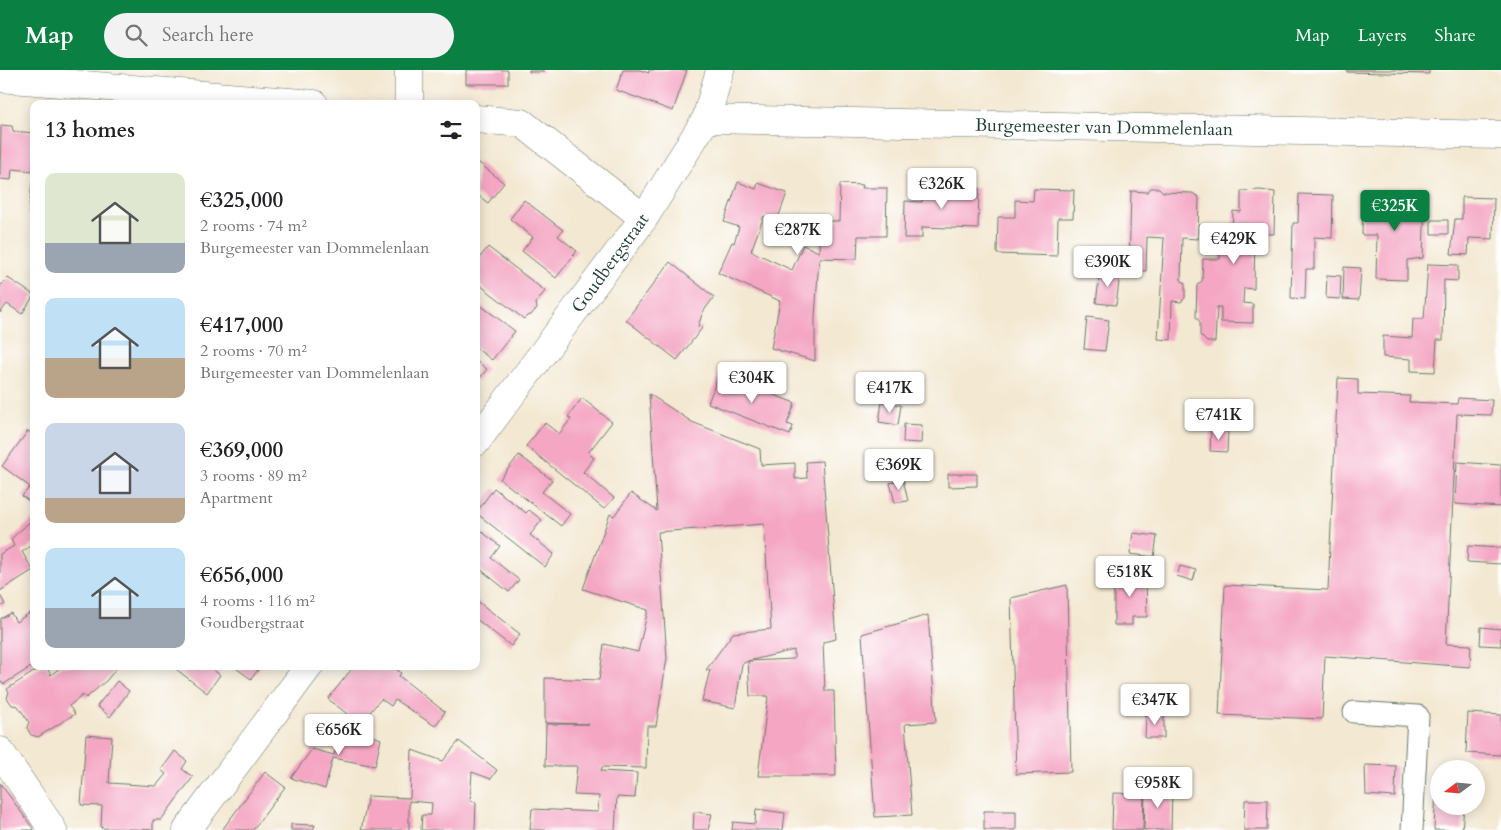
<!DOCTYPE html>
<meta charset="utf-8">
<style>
body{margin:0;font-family:Cardo,serif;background:#f2f2f2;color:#202124;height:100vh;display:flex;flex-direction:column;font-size:19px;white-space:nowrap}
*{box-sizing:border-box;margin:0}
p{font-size:16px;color:#757577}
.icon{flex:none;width:28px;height:28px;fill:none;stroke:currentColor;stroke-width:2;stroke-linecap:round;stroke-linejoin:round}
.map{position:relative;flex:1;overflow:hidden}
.side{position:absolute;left:30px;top:30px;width:450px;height:570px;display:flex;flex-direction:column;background:#fff;border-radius:10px;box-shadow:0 2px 12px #0003}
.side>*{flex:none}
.needle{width:32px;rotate:254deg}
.buttons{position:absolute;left:1430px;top:690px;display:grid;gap:10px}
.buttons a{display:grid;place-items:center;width:55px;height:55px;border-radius:50%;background:#fff;box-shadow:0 2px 12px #0003;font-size:25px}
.price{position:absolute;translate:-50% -42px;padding:0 11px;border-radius:5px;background:#fff;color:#222;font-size:16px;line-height:32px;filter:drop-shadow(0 1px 2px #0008)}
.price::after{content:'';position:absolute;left:50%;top:30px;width:15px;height:11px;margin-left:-8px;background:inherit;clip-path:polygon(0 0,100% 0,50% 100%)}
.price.on{background:#0b8043;color:#fff}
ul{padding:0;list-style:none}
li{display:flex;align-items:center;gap:15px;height:125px;padding:0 15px}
li span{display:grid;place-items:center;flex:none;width:140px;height:100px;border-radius:10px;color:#555}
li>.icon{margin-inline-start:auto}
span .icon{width:60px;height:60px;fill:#fffc;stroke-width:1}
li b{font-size:21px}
h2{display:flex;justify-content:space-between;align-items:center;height:60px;padding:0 15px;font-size:21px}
header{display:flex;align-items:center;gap:30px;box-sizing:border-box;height:70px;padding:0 25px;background:#0b8043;color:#fff}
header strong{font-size:24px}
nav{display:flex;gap:28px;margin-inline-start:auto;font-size:18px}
.search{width:350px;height:45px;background:#f2f2f2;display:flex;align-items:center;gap:12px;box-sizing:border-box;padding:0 18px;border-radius:28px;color:#757577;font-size:19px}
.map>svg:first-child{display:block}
.building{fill:#f4a6c3;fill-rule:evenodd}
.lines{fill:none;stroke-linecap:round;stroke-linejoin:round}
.lane-casing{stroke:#69796b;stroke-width:23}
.street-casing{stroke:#69796b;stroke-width:29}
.lane{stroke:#fff;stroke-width:21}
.street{stroke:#fff;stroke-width:28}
.labels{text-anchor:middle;stroke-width:4.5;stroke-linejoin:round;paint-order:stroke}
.street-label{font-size:18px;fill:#1f3d34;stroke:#fff}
</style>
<header>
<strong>Map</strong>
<div class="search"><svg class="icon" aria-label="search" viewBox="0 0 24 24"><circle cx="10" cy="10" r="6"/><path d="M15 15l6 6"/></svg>Search here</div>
<nav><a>Map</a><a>Layers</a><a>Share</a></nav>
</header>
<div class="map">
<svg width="1501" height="760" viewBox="0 0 1501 760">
<rect width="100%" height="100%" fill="#fff"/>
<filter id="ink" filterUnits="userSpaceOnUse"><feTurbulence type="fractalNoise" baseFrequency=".02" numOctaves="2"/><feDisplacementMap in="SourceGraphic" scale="10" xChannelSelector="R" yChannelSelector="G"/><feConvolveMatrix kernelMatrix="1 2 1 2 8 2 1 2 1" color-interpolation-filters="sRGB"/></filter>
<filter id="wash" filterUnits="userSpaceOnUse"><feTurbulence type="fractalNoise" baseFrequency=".0096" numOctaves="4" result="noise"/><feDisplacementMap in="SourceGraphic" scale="20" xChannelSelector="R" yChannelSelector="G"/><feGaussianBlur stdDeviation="1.12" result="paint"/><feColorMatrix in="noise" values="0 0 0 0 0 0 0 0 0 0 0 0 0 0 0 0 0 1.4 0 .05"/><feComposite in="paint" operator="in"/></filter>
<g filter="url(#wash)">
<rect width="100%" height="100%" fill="#f3e8d1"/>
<g id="blocks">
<path class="building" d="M466 0H508V14H466Z
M529 0H543V2H529Z
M623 0H640L649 3V0H687L673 41 616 20Z
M1347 0H1429V4L1347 2Z
M1 55 12 56 13 61 34 63 33 101 12 99 11 110 0 109Z
M478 92 504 113 488 133 476 124Z
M32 112H34V144H29Z
M738 112 756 119 758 113 787 123 777 151 764 146 751 181 792 200 803 175 819 182 820 151H839L840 114 863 115 862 118H887L886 166H858L857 189 819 188 815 247V291L771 278 780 231 718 203 732 172 734 173 739 157 724 152Z
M922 116 979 118 978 159 922 157V168H904L905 131 922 132Z
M1151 118H1159L1163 122 1192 123 1199 127 1198 169 1182 168 1181 210 1185 214V228L1181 232 1172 231 1171 270 1158 269 1164 168 1147 167 1146 201H1129L1131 121 1147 122Z
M1034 119 1074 120 1073 148H1058L1057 186 997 184 998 147H1015V130L1033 131Z
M1260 120 1275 122 1274 164H1255L1254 219 1244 218 1243 233 1253 234V253L1221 252V237H1217L1215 272H1207L1200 265V252L1196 247 1197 215 1202 211 1203 189H1220V163H1232L1233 141 1241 142V121Z
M1299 124 1333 125 1332 168 1314 167V199H1306L1305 229 1291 228 1293 153H1298Z
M1363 124 1425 126 1423 188 1407 190V210L1376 209 1377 165H1362Z
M1462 127 1494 128 1493 169 1469 168 1468 185 1451 184 1455 149H1462Z
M524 130 563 160 558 166 577 181 556 208 522 181 533 167 510 149Z
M1431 150H1448V164H1431Z
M488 177 545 221 536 233 537 238 531 245 527 246 524 249 476 212V184L480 187Z
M670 192 714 227 703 242 698 256 703 257 677 290 626 250Z
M1428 194 1458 195V211L1444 210 1443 270H1437L1435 302 1411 301V289L1383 287V266L1412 268 1413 249H1424Z
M1344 197 1361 198 1359 230 1343 229Z
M1100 201 1120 204 1116 235 1096 233Z
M1327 205 1341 206 1340 229 1326 228Z
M8 208 34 225 22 244 7 234 0 243V216Z
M476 232 515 261 492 290 476 278Z
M1087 247 1109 250 1105 281 1084 279Z
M476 291 487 299 476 313Z
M719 304 795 333 787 354 793 356 790 365 708 333Z
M1338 308 1358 309V324L1410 326 1409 332 1457 334 1458 328 1492 330 1491 345 1457 344 1446 574 1471 575 1470 597 1325 586 1322 649 1219 645 1225 515 1328 520Z
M649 324 692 352 760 379 761 395 795 393V409L807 408 806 392 822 391 836 569 823 572 825 621H834L836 706H758L768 626H750L748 591 742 594 735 638 702 631 710 600H706L733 563 771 559 764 454 658 462 667 588 656 656H647L646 698 602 697 601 701 637 703 635 728 617 727 615 760H530L532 739 598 742 599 726 574 725 577 696H545L546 654H589L545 653V608L599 610 604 574 638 582 648 540 583 519 610 444 614 446 631 423 657 441ZM794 580V589L748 591Z
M582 328 612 352 588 383 594 388 583 402 614 428 604 439 526 376 545 353 559 364 571 349 568 347Z
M882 332 901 335 898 355 879 352Z
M904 354 922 355 921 373 903 372Z
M1211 360 1228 361 1227 382 1210 381Z
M28 361 34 365V435L22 426 30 417 2 396Z
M519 385 552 410 542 422 570 444 561 456 500 409Z
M1457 392 1501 395V437L1455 434Z
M948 404H977V416L948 417Z
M903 409 908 431 895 433 890 413Z
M494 418 526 443 529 440 542 450 530 465 554 484 545 497 476 443Z
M34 448V473L22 482 33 500 0 521V484L14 476 11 469Z
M476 457 500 476 491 488 519 510 509 522 476 496Z
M1133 463 1157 466 1154 487 1130 484Z
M1468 476 1501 478V494L1467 492Z
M1180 496 1196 500 1193 511 1177 506Z
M1118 502H1146L1147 547H1132V555H1114V520H1119Z
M1067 515 1071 702 1016 704 1011 528Z
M0 525 5 534 0 537Z
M476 530 520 564 511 576 476 549Z
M34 540V595L4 614 0 611V549L11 543 16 552Z
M928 545 936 652 905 654 912 745 875 747 862 564Z
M1481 557 1501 559V576L1480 575Z
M43 596H46L51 605 62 596H118L107 610 86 628 83 625 69 636 75 644 38 667 31 665 27 658 29 652 18 636 12 635 7 628 9 622 7 619Z
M172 596H208L220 605 207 623Z
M233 596H261L251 609Z
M354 596H392L401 603 399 606 445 642 435 656 395 630 391 636 381 629 360 654 328 629Z
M117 611 129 621 110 647 97 636Z
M1468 643 1501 645V685L1466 683Z
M1146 644 1164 645V668H1145Z
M343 654 381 669 375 696 333 688 325 719 291 708 312 679 334 685Z
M86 665 112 667 109 713 156 716 166 704 161 700 175 681 187 691 182 699 193 707 161 750H153V760L101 758 102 736 81 735Z
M459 671 497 700 491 709 472 702 470 731 476 732 475 760H421L422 745H431L432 733 409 731V760H361L368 726 410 728 412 680 443 691Z
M1365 695 1396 696 1395 727 1366 725Z
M265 702 285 717 253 760H222Z
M0 713 34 760H0Z
M1145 717 1172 718 1171 760H1144Z
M1436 718 1439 719V736H1464L1462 760H1434Z
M1113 723 1144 724 1143 760H1112Z
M1245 730H1268L1267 760H1244Z
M756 739 785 743 783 760H732L733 752 755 754Z
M984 741H1016V760H984Z
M694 742 712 744 708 760H693Z
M291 754 315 755 313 760H291Z"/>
</g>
</g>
<g filter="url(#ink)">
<use href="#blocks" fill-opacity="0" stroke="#69796b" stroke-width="1"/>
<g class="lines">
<g class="lane-casing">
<path id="lane" d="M1354 642 1418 646 1412 760"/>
</g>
<g class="street-casing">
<path id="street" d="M409 0V34
M0 8 314 34
M476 49 522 53 644 148
M706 49 1501 65
M476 372 644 148 706 49 720 0
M0 681 53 760
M187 760 309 596"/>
</g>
<use href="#lane" class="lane"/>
<use href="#street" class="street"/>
</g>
</g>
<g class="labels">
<g class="street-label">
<text transform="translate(1104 57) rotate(1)" y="6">Burgemeester van Dommelenlaan</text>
<text transform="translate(610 193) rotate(-54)" y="6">Goudbergstraat</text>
</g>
</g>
</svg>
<div class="buttons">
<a><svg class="needle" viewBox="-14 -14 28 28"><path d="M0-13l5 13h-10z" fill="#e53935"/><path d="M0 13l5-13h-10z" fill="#757577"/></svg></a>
</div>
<b class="price" style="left:942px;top:140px">€326K</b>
<b class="price on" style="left:1395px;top:162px">€325K</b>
<b class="price" style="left:798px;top:186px">€287K</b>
<b class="price" style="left:1234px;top:195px">€429K</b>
<b class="price" style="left:1108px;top:218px">€390K</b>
<b class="price" style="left:752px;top:334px">€304K</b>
<b class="price" style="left:890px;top:344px">€417K</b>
<b class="price" style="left:1219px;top:371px">€741K</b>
<b class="price" style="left:899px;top:421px">€369K</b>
<b class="price" style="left:1130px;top:528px">€518K</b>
<b class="price" style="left:1155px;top:656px">€347K</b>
<b class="price" style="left:339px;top:686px">€656K</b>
<b class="price" style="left:1158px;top:739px">€958K</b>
<section class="side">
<h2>13 homes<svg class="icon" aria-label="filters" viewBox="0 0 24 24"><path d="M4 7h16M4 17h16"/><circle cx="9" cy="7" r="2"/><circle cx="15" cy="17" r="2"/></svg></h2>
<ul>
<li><span style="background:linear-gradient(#dfe7d0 70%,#9aa5b1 0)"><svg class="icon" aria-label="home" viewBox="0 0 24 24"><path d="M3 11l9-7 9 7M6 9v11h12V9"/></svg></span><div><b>€325,000</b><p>2 rooms · 74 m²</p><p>Burgemeester van Dommelenlaan</p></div></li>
<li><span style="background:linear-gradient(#bfe0f5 60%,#b9a48a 0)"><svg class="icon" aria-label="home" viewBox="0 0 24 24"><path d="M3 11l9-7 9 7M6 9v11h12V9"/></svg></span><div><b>€417,000</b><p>2 rooms · 70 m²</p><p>Burgemeester van Dommelenlaan</p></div></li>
<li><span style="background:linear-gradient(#c9d6e8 75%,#b9a48a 0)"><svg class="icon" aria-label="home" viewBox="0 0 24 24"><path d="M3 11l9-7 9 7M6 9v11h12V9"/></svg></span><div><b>€369,000</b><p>3 rooms · 89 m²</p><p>Apartment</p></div></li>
<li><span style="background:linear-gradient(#bfe0f5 60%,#9aa5b1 0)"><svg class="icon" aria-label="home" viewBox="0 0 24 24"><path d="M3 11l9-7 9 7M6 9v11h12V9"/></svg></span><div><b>€656,000</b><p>4 rooms · 116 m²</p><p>Goudbergstraat</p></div></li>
</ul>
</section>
</div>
